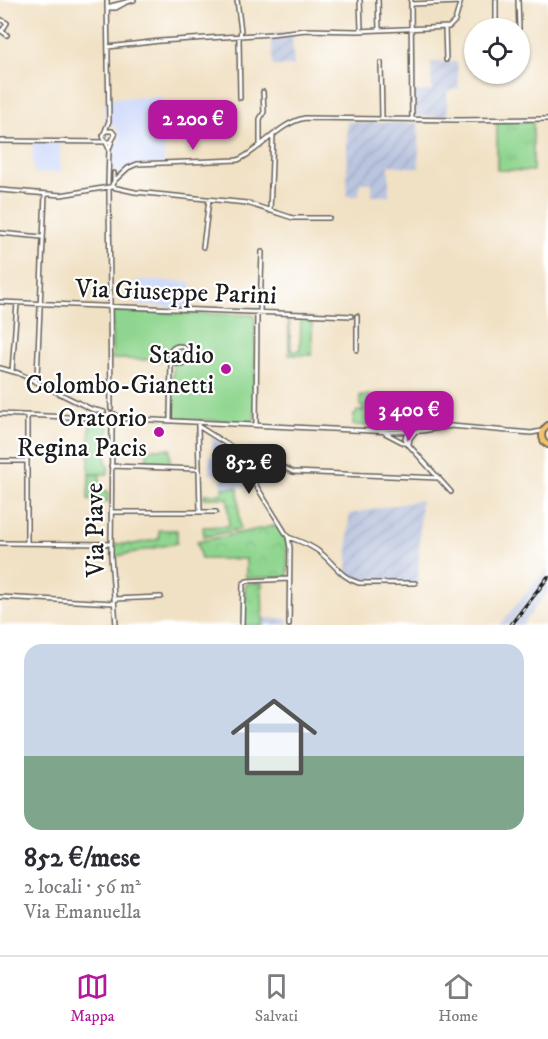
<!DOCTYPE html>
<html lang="it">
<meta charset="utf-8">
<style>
body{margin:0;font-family:"IM FELL DW Pica",serif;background:#f2f2f3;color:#2b2b33;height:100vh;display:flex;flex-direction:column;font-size:22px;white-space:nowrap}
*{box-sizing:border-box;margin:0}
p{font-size:20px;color:#7c7c81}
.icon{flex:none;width:33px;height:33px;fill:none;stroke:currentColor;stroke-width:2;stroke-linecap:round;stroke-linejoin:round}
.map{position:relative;height:625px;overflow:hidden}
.panel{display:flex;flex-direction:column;background:#fff;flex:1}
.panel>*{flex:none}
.controls{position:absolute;left:464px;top:18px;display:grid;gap:12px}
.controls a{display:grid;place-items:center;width:66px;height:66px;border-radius:50%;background:#fff;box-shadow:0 2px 4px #0004;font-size:30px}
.price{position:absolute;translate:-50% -51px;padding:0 14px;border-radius:12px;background:#b5179e;color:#fff;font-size:20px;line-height:39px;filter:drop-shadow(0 2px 3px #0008)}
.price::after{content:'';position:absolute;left:50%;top:36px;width:18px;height:14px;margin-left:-9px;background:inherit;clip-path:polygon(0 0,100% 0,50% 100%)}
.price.selected{background:#222;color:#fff}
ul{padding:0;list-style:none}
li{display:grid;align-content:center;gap:12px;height:318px;padding:0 24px}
li span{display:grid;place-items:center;height:186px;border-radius:18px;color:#555}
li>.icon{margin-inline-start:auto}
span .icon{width:108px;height:108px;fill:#fffc;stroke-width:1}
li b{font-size:26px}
.tabs{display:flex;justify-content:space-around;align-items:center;height:84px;border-top:2px solid #e1e1e2;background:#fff;font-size:16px;color:#7c7c81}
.tabs a{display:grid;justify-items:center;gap:3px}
.tabs .selected{color:#b5179e}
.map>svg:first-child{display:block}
.built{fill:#cfdafa}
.industrial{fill:url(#industrial-furrows)}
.railway{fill:#bac4de}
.grass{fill:url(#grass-tufts);stroke:#567856;stroke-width:1.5}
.park{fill:url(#park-crowns);stroke:#567856;stroke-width:1.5}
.pitch{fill:#8fd58f;stroke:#567856;stroke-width:1.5}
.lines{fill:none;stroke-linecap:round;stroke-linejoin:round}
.minor-casing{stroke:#676157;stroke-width:6}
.major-casing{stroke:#676157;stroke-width:8}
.minor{stroke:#fff;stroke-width:3}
.major{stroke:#f2c36a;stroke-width:4.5}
.rail-casing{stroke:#1c1c1c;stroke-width:4}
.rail{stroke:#fff;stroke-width:1.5;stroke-dasharray:4.5;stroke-linecap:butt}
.poi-dot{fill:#b5179e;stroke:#fff;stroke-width:2}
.labels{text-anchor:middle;stroke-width:4.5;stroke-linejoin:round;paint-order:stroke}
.street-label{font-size:26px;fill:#1c1c1c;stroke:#fff}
.poi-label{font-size:26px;fill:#1c1c1c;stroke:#fff;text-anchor:end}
</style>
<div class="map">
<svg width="548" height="625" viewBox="0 0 548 625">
<defs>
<pattern id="industrial-furrows" width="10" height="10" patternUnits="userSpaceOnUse" patternTransform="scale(1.5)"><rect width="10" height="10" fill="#bac4de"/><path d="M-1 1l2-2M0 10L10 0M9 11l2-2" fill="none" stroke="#9fa8be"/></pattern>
<pattern id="grass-tufts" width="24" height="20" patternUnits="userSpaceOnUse" patternTransform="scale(1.5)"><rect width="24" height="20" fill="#8fd58f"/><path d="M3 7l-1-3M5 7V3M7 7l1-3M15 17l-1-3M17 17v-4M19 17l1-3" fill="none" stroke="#7bb67b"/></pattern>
<pattern id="park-crowns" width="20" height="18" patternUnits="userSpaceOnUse" patternTransform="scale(1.5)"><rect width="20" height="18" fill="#8fd58f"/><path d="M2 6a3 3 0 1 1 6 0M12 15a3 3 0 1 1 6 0" fill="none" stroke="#7bb67b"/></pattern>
</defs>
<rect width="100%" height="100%" fill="#fff"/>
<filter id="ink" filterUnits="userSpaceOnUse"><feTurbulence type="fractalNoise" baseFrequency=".0167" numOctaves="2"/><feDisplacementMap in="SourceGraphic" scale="12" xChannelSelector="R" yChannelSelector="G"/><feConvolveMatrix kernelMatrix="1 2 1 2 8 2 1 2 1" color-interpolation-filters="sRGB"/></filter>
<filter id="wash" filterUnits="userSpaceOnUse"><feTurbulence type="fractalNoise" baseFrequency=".008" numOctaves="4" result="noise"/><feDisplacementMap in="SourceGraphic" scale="24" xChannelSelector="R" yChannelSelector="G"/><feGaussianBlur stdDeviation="1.35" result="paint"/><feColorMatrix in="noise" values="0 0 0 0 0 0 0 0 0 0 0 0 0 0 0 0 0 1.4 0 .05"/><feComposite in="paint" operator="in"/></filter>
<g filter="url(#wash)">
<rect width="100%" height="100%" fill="#f1e1c4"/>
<path class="built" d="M162 97 164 164 140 165 118 174 112 166 111 151 113 146 120 140V134L112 124H105V98Z
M60 142 61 172 34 173 32 143Z
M135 280 192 282 190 308 135 305Z"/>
<path class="industrial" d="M289 33 292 35 294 66H273L271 34Z
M431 62H457L459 89 447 91 448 117 414 116 413 92 432 91Z
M347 122 418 123 419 168 389 165V196H372V183H360L359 196H347Z
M212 437 227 447 252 486 222 488 221 474H209V456H213Z
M421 500 418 584H384L356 579 347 576 349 514Z
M263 618 288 619V625H263Z"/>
<path class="railway" d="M548 568V591L522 625H499Z"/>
<path class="grass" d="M533 121V171L497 170V122Z
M289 316 291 350 295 352 300 349 301 317 312 318V355H289Z
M360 395 379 396 378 426 353 425 354 415 356 414 357 411H363V407L360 406Z
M89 474H100L99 491H108V502L88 499Z"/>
<path class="park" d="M222 488H238L240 529 204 537 203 527 229 526 228 498H204V494H222Z
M278 525 287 542 288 577 246 578V559H201L197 542Z
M159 530H177V543L113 557 114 544H134L159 539Z
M262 582 263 625H244L245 587 247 584Z"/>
<path class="pitch" d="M112 311 253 315 255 318V419L251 422 172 419 173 366 168 360 112 359Z
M90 419 105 422 109 428 108 440H106V464L108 465V474H89Z
M147 449H170V465L147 464Z"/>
</g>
<g filter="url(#ink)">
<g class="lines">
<g class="minor-casing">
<path id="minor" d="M107 0 109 121 103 136 109 149
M237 0 241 31 239 39 240 98
M360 0 361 30
M378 0 379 29
M411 0 412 120
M518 0 519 28
M411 4 460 2
M107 7 134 0
M109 8H116L125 3
M0 19 7 23 2 31
M445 27 446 60
M496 28V0
M0 30 7 35
M108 47 160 41 271 34 306 30 358 31 449 27 455 21 461 0
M519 48 520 57
M381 63 382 118
M0 141 111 142 115 135 112 131H107
M260 146V119L264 112 263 92
M114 181 128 168 137 164 238 160C262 149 279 123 305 118L460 120 548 119
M108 183 109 149 112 141
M109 187 111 409
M111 187 114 181V173
M112 187 135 192 247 203 293 218H329
M0 190 61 195 109 187
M270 211 273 136
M0 233 42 237
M203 247 209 200
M0 302 351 316
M260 312 262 252
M170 355a9 9 0 1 1 18 0a9 9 0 1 1-18 0Z
M357 350V316
M0 368 18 373 91 409 104 412
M12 371 17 303
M35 382 37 376 45 195
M0 414 92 418 109 421 113 419 115 414
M114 418 392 432 422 431 452 426
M112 420 111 556 116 625
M170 420 171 362
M198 422V426L233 448 258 455 293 472 439 478
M256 424 257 312
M198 426 200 511
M451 426 531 433 542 431
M382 429 444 426
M408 431 405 438 407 443 451 492
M385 433 408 445
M409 444 410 438 415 432
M234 450 288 537 290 548 289 625
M0 461H25
M111 466 198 469
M111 512H216
M288 537C300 541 313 546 322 554 335 565 342 578 359 583H415
M27 542V415
M0 543 111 544
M0 597 114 603
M114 599 161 597
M242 625 243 584 247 581 289 579"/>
</g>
<g class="major-casing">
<path id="major" d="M548 425C540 431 540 440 548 445"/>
</g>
<use href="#minor" class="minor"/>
<use href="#major" class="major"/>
<g class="rail-casing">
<path id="rail" d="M511 625 548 577"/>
</g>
<use href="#rail" class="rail"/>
</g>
</g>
<g class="poi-dot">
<circle cx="226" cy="369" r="6"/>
<circle cx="159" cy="432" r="6"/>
</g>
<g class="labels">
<g class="street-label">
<text transform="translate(176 291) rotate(2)" y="9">Via Giuseppe Parini</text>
<text transform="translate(94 530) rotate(-91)" y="9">Via Piave</text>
</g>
<g class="poi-label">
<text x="214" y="363">Stadio<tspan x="214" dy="30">Colombo-Gianetti</tspan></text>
<text x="147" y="426">Oratorio<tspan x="147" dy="30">Regina Pacis</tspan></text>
</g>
</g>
</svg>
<div class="controls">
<a><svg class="icon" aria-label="locate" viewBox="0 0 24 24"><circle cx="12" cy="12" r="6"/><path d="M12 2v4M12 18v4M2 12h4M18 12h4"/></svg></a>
</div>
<b class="price" style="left:193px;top:151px">2 200 €</b>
<b class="price" style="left:409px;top:442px">3 400 €</b>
<b class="price selected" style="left:249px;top:495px">852 €</b>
</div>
<section class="panel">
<ul>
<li><span style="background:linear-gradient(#c9d6e8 60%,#7fa58c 0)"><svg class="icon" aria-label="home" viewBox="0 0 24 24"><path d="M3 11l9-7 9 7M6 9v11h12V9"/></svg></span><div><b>852 €/mese</b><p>2 locali · 56 m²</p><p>Via Emanuella</p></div></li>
</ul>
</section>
<nav class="tabs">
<a class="selected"><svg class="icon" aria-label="map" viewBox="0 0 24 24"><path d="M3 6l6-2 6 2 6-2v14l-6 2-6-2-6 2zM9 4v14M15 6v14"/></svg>Mappa</a>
<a><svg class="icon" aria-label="saved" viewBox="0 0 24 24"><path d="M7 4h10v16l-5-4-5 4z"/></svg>Salvati</a>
<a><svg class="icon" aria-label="home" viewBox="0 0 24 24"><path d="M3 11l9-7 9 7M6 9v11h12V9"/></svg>Home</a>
</nav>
